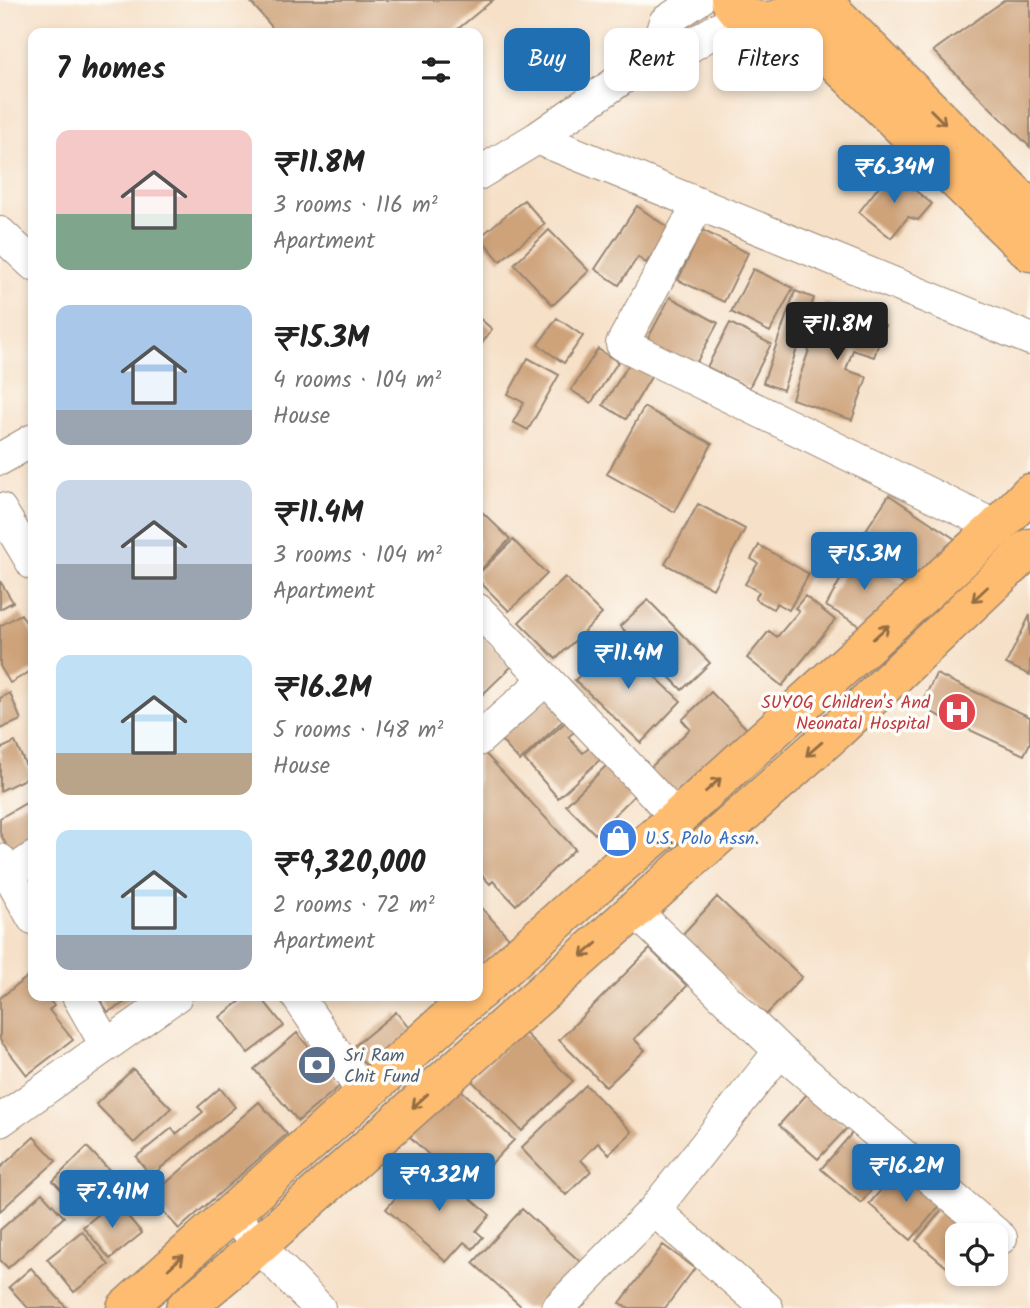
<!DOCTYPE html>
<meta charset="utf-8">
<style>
body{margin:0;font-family:Kalam,sans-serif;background:#f2f2f2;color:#222;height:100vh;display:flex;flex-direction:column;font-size:26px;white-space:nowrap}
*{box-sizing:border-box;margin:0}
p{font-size:23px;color:#767676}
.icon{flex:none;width:38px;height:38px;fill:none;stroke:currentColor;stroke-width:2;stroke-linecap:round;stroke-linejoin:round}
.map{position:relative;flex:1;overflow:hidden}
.drawer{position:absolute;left:28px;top:28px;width:455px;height:973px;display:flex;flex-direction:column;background:#fff;border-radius:14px;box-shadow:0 4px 10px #0003}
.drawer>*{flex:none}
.top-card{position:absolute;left:504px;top:28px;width:420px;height:63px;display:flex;gap:14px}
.buttons{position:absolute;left:945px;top:1223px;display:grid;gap:14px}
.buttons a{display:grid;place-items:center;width:63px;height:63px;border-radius:14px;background:#fff;box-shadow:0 4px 10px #0003;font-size:35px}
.price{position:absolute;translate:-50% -60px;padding:0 16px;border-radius:7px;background:#1f6fb2;color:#fff;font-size:23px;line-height:46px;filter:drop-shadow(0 2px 4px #0008)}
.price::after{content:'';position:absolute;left:50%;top:42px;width:21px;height:16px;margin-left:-10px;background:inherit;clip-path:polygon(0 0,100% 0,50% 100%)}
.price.active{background:#222;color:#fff}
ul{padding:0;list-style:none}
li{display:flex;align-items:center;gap:21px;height:175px;padding:0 28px}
li span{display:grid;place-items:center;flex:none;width:196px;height:140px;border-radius:14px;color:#555}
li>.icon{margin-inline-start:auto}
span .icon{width:84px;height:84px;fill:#fffc;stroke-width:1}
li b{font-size:30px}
h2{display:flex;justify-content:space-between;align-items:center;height:84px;padding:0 28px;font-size:30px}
.tag{padding:0 24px;border-radius:14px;background:#fff;box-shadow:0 4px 10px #0003;font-size:24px;line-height:63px}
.tag.active{background:#1f6fb2;color:#fff}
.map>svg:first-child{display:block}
.building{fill:#cea37a}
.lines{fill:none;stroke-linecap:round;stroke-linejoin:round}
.minor-casing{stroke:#988572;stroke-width:34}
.major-casing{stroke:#988572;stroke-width:41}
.highway-casing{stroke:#988572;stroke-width:41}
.minor{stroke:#fff;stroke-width:32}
.major{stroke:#febc70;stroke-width:38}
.highway{stroke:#febc70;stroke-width:38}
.oneway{stroke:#936c43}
.labels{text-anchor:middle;stroke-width:7;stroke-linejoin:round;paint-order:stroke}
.health-label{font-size:18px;fill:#be3a42;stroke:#fdfcf7;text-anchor:end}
.shop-label{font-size:18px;fill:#366cbe;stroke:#fdfcf7;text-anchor:start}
.service-label{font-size:18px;fill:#4e5e75;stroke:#fdfcf7;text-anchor:start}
</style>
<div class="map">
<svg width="1030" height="1308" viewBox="0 0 1030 1308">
<rect width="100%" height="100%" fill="#fdfcf7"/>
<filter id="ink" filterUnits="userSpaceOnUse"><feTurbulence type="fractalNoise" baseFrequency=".0143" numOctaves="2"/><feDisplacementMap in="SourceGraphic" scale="14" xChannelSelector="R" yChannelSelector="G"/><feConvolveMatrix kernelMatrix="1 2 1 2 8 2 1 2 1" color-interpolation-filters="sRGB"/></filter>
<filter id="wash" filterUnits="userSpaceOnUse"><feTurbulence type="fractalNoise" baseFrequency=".00686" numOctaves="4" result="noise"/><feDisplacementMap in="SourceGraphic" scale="28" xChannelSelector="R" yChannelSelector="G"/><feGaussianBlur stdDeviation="1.57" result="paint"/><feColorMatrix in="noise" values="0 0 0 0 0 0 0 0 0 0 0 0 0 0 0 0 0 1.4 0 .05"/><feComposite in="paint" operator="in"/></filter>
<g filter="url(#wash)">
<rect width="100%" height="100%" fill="#f6e0c7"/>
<g id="blocks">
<path class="building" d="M249 0H493L453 33H277Z
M1005 0H1030V147L933 51Z
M891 171 932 204 918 220 908 217 891 238 859 212Z
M524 200 545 224 500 261 480 237Z
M637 206 670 229 646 263 638 257 619 285 595 269Z
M549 230 589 271 553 305 514 264Z
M702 230 748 253 724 302 678 280Z
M753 269 793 288 770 332 731 312Z
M795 291 814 298 783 390 763 383Z
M670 297 718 323 693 369 645 344Z
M825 304 885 325 874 357 853 350 846 370 867 377 852 420 792 399Z
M478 317 492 329 478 349Z
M557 318 583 336 564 363 538 345Z
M730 323 771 344 749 388 707 367Z
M598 349 618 362 591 403 571 390Z
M528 358 559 375 528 430 513 422 524 403 508 394Z
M632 359 654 372 626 419 603 405Z
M644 407 712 444 675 512 607 474Z
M889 495 955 539 922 589 856 545Z
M698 504 745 529 713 589 665 564Z
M478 508 510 539 478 573Z
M513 540 547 574 509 611 478 580V574Z
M759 545 809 574 789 610 777 603 773 609 755 599 759 592 745 584 758 563 751 559Z
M848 553 908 586 866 629 826 606 844 573 839 570Z
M565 577 602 614 556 659 519 622Z
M0 581 13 602 0 609Z
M805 596 835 620 782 686 747 658 769 631 777 637 799 611 795 608Z
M648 600 710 663 682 690 620 626Z
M21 614 33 634V670L10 683 0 666V626Z
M1030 615V675L1006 664Z
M482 635 512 666 478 699V639Z
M617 641 681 701 641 743 575 680Z
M936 674 1030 717V743L1024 755 920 707Z
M711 692 749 731 678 800 648 770 690 729 682 720Z
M10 693 21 720 0 729V698Z
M550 696 568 716 520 761 495 734Z
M570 718 579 728 568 737 583 753 594 744 604 756 558 798 524 759Z
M15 742 31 776 0 791V749Z
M478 746 575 849 516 905 493 881 490 884 478 871Z
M612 760 641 789 595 834 566 805Z
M33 799V846L14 860 0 833V818Z
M717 897 802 977 766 1015 681 936Z
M478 904 509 938 478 966Z
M650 949 687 986 634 1039 645 1050 606 1087 559 1040Z
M30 975 33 979V996H46L54 1006 49 1010 73 1040 27 1075 0 1040V998Z
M98 996H136L108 1012Z
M247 996H260L284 1026 248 1053 220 1017Z
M396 1012 412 1032 368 1068 352 1048Z
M522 1030 573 1081 522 1131 471 1080Z
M297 1033 341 1085 298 1121 254 1069Z
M133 1069 171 1108 134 1143 96 1104Z
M586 1085 632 1132 609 1154 598 1143 581 1160 591 1171 566 1195 521 1148Z
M458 1087 514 1140 466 1190 410 1137Z
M220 1088 235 1107 151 1176 136 1157 172 1128 176 1134 203 1112 198 1107Z
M808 1093 847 1128 818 1159 779 1125Z
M259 1102 287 1134 179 1229 150 1197Z
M853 1132 892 1164 861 1203 821 1169Z
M34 1137 56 1161 0 1211V1168Z
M87 1147 117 1178 83 1212 53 1181Z
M427 1161 490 1215 476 1231 483 1237 473 1249 464 1242 446 1262 386 1209Z
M900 1168 942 1203 911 1240 869 1204Z
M42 1193 64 1217 8 1268 0 1260V1230Z
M115 1201 142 1233 110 1259 83 1227Z
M948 1203 987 1236H957V1276L916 1241Z
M522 1209 585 1266 547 1308H523L473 1263Z
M82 1231 109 1265 74 1292 47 1259Z
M663 1245 695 1268 665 1308H627L620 1303Z
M31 1268 67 1308H28L9 1287Z"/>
</g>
</g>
<g filter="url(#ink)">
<use href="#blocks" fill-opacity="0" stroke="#988572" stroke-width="2"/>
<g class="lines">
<g class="minor-casing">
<path id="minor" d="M653 57 665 22 698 0
M537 138 1030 339
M478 174 537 138 653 57 687 48 741 15
M698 205 622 344 997 527
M0 233 33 264
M0 459 33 440
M0 509 33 564
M478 610 546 679 677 818
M478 740 546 679
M0 860 33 918
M9 875 33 858
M634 910 780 1051 1001 1238
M78 996 106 1045
M297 996 364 1094
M0 1121 176 996
M654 1210 767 1308
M231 1212 258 1245 319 1308
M558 1308 654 1210 780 1051"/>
</g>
<g class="major-casing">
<path id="major" d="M821 0 1030 209
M787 15 1030 252
M478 992 597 885 677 818 997 527 1030 493
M126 1308 473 996
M185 1308 234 1267 836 731 1030 548"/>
</g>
<g class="highway-casing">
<path id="highway" d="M730 0C740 21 770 28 789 13 793 9 797 4 801 0"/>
</g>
<use href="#minor" class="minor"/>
<use href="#major" class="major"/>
<use href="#highway" class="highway"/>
</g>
<defs><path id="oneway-shaft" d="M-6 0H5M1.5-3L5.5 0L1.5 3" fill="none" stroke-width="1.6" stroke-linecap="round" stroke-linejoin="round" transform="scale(1.75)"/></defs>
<g class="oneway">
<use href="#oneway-shaft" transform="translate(938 117) rotate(45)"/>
<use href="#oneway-shaft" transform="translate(980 594) rotate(137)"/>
<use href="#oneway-shaft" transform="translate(881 632) rotate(-42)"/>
<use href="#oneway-shaft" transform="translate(814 749) rotate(139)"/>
<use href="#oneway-shaft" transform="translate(713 785) rotate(-42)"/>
<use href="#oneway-shaft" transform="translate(589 950) rotate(138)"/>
<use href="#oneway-shaft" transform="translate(420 1101) rotate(138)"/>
<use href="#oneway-shaft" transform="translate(176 1262) rotate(-42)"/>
</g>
</g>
<defs>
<g id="hospital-disc" transform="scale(2.0125)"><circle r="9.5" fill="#e0444e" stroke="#fdfcf7"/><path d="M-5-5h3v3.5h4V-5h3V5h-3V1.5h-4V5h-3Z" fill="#fff"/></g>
<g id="shop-disc" transform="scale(2.0125)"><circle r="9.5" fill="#3f7fe0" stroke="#fdfcf7"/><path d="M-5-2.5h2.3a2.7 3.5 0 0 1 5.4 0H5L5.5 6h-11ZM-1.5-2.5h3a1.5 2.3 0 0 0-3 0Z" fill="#fff"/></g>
<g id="bank-disc" transform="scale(2.0125)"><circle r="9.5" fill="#5c6f8a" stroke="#fdfcf7"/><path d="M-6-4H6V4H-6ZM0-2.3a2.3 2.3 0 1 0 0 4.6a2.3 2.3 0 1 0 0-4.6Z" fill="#fff"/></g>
</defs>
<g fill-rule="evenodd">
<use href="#hospital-disc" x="957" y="712"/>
<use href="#shop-disc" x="618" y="838"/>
<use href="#bank-disc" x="317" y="1065"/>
</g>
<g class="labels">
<g class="health-label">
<text x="930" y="708">SUYOG Children's And<tspan x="930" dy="21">Neonatal Hospital</tspan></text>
</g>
<g class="shop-label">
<text x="645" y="844">U.S. Polo Assn.</text>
</g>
<g class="service-label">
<text x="344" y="1061">Sri Ram<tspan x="344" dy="21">Chit Fund</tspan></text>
</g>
</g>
</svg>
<div class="buttons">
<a><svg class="icon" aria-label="locate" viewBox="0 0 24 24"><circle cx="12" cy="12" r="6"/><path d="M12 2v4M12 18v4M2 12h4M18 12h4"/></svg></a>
</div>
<b class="price" style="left:894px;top:205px">₹6.34M</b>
<b class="price active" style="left:837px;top:362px">₹11.8M</b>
<b class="price" style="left:864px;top:592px">₹15.3M</b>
<b class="price" style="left:628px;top:691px">₹11.4M</b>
<b class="price" style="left:906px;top:1204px">₹16.2M</b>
<b class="price" style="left:439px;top:1213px">₹9.32M</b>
<b class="price" style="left:112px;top:1230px">₹7.41M</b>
<div class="top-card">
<a class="tag active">Buy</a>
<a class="tag">Rent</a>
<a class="tag">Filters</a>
</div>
<section class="drawer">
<h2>7 homes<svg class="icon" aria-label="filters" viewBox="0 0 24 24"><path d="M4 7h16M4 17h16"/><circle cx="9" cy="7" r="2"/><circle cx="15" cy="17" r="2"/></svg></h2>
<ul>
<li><span style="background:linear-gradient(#f6c9c9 60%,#7fa58c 0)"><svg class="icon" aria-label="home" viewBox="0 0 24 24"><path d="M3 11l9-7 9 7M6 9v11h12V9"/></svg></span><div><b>₹11.8M</b><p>3 rooms · 116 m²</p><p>Apartment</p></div></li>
<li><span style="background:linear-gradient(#a9c7e8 75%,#9aa5b1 0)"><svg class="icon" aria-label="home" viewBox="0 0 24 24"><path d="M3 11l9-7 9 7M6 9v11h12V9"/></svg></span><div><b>₹15.3M</b><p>4 rooms · 104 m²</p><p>House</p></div></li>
<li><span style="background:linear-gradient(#c9d6e8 60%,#9aa5b1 0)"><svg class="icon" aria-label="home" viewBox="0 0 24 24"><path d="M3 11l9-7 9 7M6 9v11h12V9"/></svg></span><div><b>₹11.4M</b><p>3 rooms · 104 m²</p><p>Apartment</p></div></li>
<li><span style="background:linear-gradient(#bfe0f5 70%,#b9a48a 0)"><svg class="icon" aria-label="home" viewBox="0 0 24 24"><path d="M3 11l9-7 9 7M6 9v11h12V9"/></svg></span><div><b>₹16.2M</b><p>5 rooms · 148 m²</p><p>House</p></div></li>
<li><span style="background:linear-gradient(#bfe0f5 75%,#9aa5b1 0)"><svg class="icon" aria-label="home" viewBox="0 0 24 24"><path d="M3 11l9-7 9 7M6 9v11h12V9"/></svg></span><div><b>₹9,320,000</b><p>2 rooms · 72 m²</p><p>Apartment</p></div></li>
</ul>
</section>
</div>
